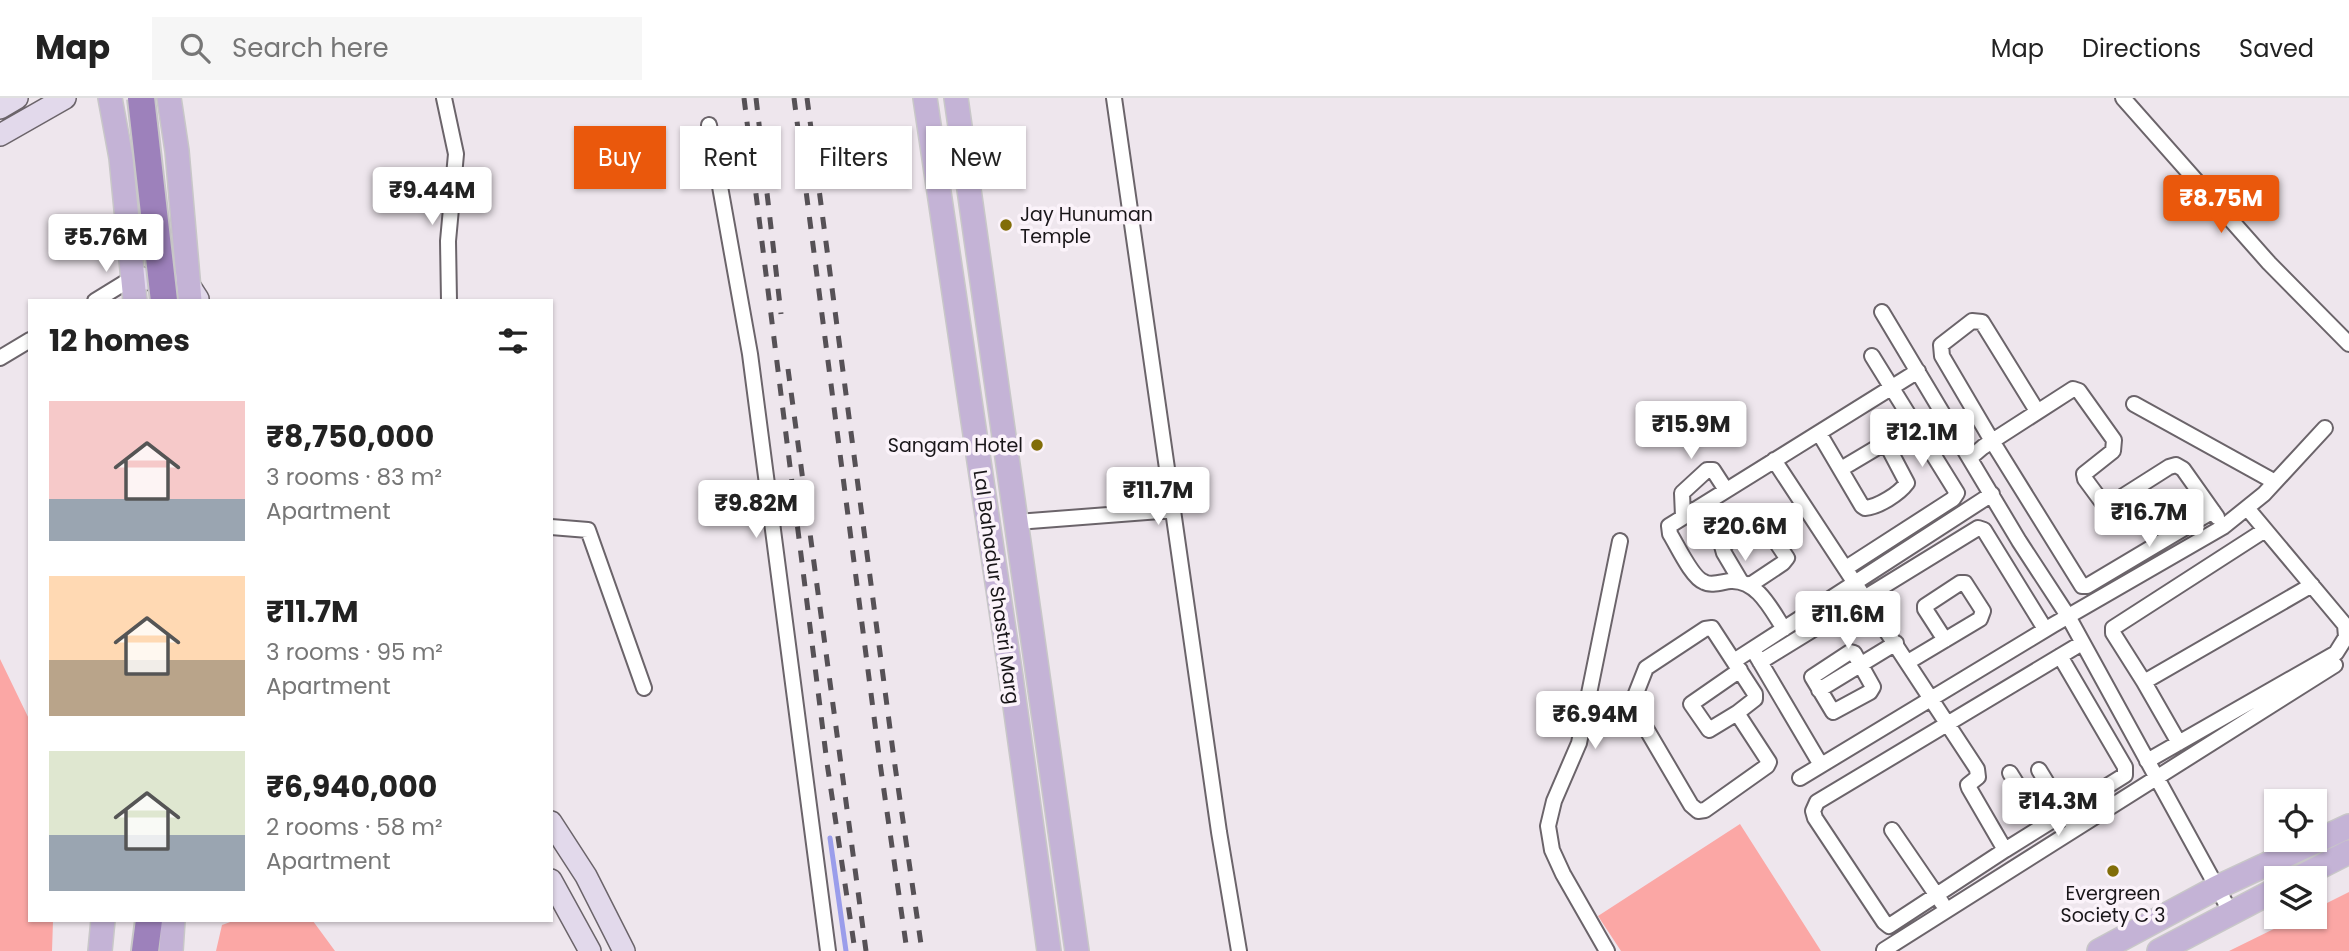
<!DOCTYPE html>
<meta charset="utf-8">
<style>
body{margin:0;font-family:Poppins,sans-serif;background:#f6f6f6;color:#222;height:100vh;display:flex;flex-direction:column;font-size:26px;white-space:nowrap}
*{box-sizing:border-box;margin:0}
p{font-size:23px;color:#767676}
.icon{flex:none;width:38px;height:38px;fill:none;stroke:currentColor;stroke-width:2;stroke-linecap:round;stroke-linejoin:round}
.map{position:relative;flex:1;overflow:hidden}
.side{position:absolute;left:28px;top:201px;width:525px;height:623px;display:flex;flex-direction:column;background:#fff;border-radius:0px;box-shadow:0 2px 5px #0004}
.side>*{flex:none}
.guide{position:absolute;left:574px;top:28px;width:665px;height:63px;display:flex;gap:14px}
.tools{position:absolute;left:2264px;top:691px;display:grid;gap:14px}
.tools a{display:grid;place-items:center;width:63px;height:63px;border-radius:0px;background:#fff;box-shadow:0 2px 5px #0004;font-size:35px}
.price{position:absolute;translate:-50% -60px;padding:0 16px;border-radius:7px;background:#fff;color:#222;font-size:23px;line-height:46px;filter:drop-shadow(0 2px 4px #0008)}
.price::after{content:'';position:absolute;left:50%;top:42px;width:21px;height:16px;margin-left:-10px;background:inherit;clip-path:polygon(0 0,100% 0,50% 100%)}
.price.on{background:#ea580c;color:#fff}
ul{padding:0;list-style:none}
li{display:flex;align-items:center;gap:21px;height:175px;padding:0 21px}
li span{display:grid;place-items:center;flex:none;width:196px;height:140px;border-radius:0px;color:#555}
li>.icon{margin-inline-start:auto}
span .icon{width:84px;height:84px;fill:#fffc;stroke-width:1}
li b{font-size:30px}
h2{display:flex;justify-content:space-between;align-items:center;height:84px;padding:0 21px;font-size:30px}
.chip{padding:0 24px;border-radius:0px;background:#fff;box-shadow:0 2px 5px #0004;font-size:24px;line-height:63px}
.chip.on{background:#ea580c;color:#fff}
header{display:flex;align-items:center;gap:42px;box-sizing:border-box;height:98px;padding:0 35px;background:#fff;border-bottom:2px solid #e0e0e0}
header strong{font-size:33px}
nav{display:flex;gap:38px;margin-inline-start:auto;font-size:24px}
.search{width:490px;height:63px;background:#f6f6f6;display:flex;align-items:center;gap:18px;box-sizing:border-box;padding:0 24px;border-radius:0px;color:#767676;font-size:26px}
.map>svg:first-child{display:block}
.green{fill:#fba7a5}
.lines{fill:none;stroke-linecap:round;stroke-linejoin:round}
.stream{stroke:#9a9deb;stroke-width:5}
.street-casing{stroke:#6b646a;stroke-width:18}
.secondary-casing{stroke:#6b646a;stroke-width:24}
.primary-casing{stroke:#c8c7c8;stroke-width:26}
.highway-casing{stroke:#c8c7c8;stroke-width:30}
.street{stroke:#fff;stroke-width:14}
.secondary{stroke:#e2d9eb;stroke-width:21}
.primary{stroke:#c4b3d6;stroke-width:23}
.highway{stroke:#9d81bb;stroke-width:26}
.rail{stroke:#565156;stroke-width:5;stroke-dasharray:12 12;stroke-linecap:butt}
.highway-bridge-casing{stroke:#c8c7c8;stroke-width:30;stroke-linecap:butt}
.highway-bridge{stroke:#9d81bb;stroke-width:26}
.poi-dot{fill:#816d08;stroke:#fbf3fa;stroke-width:2.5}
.labels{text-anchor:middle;stroke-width:7;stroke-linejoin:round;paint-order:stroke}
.poi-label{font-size:19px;fill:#191619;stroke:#fbf3fa;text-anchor:start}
.street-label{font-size:19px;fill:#191619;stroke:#fbf3fa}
</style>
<header>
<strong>Map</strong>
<div class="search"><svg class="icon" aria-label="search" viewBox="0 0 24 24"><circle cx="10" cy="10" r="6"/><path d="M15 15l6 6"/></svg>Search here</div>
<nav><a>Map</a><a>Directions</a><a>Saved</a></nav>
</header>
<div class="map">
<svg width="2349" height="853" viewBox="0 0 2349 853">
<rect width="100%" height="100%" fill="#eee6ed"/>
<path class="green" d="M0 561 30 623V822L53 823 52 853H0Z
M1740 726 1821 853H1621L1598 818Z
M2349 794V853H2229L2298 819H2315V811Z
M233 823H313L335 853H216L222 827Z"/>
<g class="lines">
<path class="stream" d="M830 740 846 853"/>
<g class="street-casing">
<path id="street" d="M444 0 456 56 448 143 449 203
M1114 0 1219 734 1239 853
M2123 0 2269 165 2349 246
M709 27 750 256 828 853
M95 203 134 179
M1882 214 2019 443 2068 518 2231 815
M0 260 30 242
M2134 306 2275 384
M2037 313 1982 224 1972 223 1941 247 1942 258 1992 343 2082 488H2087L2213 413
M1819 335 1862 408 1865 410C1878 409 1899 396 1907 385L1888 349 1883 346 1841 371
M1970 360 1983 349 2073 291 2079 293 2114 342 2113 353 2084 376 2085 381 2102 404 2117 402 2169 369 2176 367 2183 371 2217 419
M1774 362 1977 671 1978 679 1968 687 1969 690 2005 752 2125 677V669L2060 558
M1683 418 1682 395 1707 372H1713L1726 392
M1017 424 1173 412
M551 429 588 432 644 590
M1846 470 1953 401 1957 395 1872 258
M1740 482 1724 455 1722 448 1758 424 1762 423 1787 460 1783 465 1750 487
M1712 530 1755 596V601L1737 615 1769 664 1767 668 1705 712 1698 713 1691 707 1634 610 1633 603 1646 570 1705 531Z
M1784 531C1771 511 1757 481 1730 483 1722 484 1711 488 1704 484 1692 480 1677 447 1670 436L1669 428 1918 273
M1850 554 1854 555 1873 589 1870 594 1833 614 1812 579Z
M1756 557 1821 667
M1734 563 1992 396
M1760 564 1978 430 1984 432 2045 531
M1908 564 1980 521 1983 513 1965 485H1960L1925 508V511L1945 542
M2144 584 2113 535V530L2265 432
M1819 592 1896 545
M1737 615 1709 632 1691 606 1740 572
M2179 645 2144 584 2312 487
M2147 663 2336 555 2346 539 2345 527 2247 410
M2039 672 2070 723
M2010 675 2043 728
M1800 680 2053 527 2223 429 2264 396 2325 330
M1892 732 1942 805
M2005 752 1889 828 1884 824 1815 720 1813 713 1817 704 2082 545
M1884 852 2335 567
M1607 853 1563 776 1552 752 1548 728 1554 703 1579 645 1620 443"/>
</g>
<g class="secondary-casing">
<path id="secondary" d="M0 10 17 0
M0 37 65 0
M134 179 189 187 198 201
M551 724 586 778 624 853
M551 782 590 853"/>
</g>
<g class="primary-casing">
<path id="primary" d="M110 0 121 60 135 203
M169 0 177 53 190 203
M925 0 1011 579 1049 853
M956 0 1077 853
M2298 780 2349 754
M100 853 103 822
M171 853 173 822
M2099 853 2218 789 2349 728
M2159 853 2277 791"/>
</g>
<g class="highway-casing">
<path id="highway" d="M145 853 149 822"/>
</g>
<use href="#street" class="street"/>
<use href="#secondary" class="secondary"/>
<use href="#primary" class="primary"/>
<use href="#highway" class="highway"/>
<path class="rail" d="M744 0 827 665 855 853
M756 0 781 216
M794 0 880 665 907 853
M807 0 894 661 922 853
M788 271 866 853"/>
<g class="highway-bridge-casing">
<path id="highway-bridge" d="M141 0 164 203"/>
</g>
<use href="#highway-bridge" class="highway-bridge"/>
</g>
<g class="poi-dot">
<circle cx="1006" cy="127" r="7"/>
<circle cx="1037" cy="347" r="7"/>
<circle cx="2113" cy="773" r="7"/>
</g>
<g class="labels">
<g class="poi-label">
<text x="1020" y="123">Jay Hunuman<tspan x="1020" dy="22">Temple</tspan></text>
<text x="1023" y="354" text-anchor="end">Sangam Hotel</text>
<text x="2113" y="802" text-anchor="middle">Evergreen<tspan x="2113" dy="22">Society C 3</tspan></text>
</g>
<g class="street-label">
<text transform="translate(997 489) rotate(82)" y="7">Lal Bahadur Shastri Marg</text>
</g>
</g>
</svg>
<div class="tools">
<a><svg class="icon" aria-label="locate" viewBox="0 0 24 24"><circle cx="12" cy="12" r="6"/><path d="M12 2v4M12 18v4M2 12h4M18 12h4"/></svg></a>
<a><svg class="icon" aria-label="layers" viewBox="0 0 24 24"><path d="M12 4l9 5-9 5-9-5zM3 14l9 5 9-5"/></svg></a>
</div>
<b class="price" style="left:432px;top:129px">₹9.44M</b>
<b class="price on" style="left:2221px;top:137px">₹8.75M</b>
<b class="price" style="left:106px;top:176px">₹5.76M</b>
<b class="price" style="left:1691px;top:363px">₹15.9M</b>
<b class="price" style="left:1922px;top:371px">₹12.1M</b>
<b class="price" style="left:1158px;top:429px">₹11.7M</b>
<b class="price" style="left:756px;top:442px">₹9.82M</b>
<b class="price" style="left:2149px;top:451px">₹16.7M</b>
<b class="price" style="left:1745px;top:465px">₹20.6M</b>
<b class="price" style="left:1848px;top:553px">₹11.6M</b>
<b class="price" style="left:1595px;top:653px">₹6.94M</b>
<b class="price" style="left:2058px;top:740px">₹14.3M</b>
<div class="guide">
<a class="chip on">Buy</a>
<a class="chip">Rent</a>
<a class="chip">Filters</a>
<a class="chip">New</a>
</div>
<section class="side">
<h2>12 homes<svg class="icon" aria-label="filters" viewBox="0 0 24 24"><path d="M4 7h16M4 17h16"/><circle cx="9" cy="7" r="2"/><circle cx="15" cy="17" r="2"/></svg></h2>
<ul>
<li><span style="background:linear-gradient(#f6c9c9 70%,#9aa5b1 0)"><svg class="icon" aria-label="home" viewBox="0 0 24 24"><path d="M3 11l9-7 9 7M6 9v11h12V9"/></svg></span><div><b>₹8,750,000</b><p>3 rooms · 83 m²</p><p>Apartment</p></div></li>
<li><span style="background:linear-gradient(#ffd9b3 60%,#b9a48a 0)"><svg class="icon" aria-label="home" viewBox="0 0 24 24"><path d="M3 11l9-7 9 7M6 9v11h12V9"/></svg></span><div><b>₹11.7M</b><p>3 rooms · 95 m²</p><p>Apartment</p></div></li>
<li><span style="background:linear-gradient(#dfe7d0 60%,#9aa5b1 0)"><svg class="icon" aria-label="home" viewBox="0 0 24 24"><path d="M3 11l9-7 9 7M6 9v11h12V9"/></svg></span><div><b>₹6,940,000</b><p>2 rooms · 58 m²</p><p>Apartment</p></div></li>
</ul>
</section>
</div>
